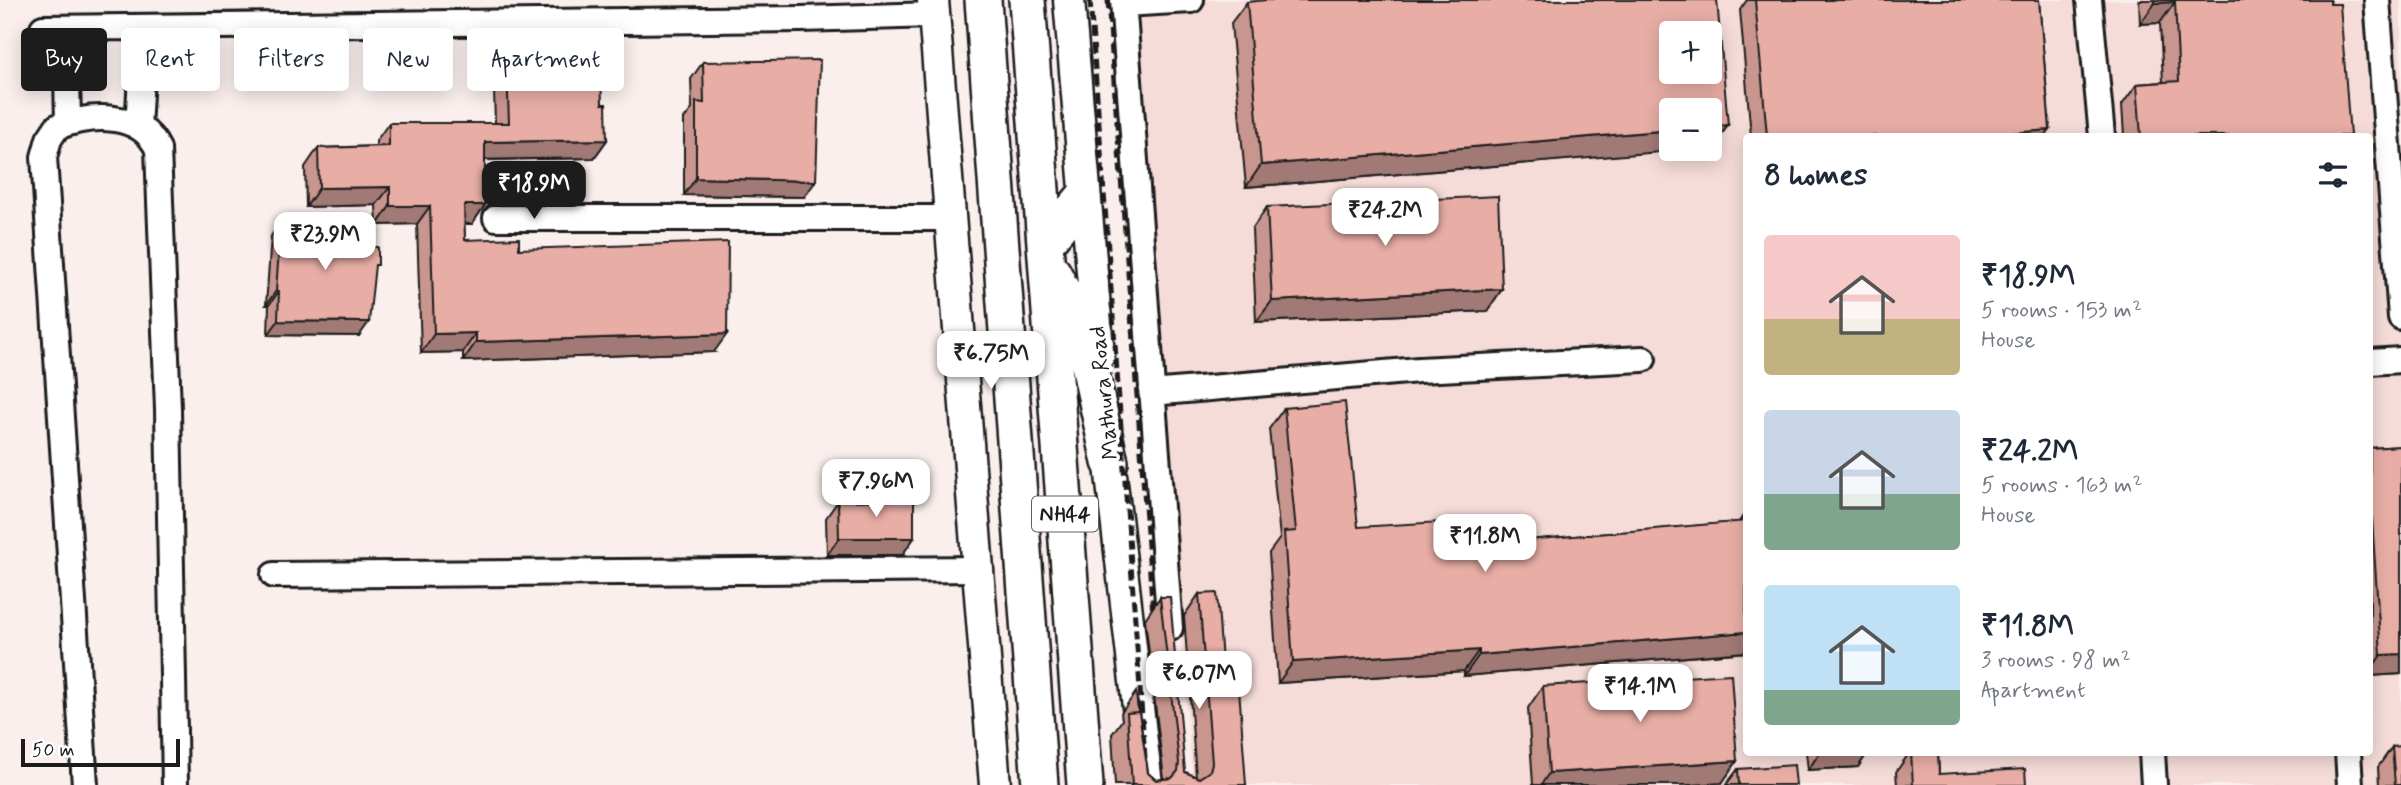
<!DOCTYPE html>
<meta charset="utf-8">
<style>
body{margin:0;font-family:Mynerve,sans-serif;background:#f2f2f3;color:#1f2937;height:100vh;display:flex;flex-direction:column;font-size:26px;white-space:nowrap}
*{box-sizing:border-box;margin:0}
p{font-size:23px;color:#747a83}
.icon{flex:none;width:38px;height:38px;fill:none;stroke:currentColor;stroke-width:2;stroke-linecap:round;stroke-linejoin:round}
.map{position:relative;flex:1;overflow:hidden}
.details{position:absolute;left:1743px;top:133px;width:630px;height:623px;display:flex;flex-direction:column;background:#fff;border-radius:7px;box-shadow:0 4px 18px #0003}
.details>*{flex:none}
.guide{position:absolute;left:21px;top:28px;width:665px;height:63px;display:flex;gap:14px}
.controls{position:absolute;left:1659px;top:21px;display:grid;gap:14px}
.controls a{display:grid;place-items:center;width:63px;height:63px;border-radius:7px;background:#fff;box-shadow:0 4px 18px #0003;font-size:35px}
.scale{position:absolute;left:21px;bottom:18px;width:159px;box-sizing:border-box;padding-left:7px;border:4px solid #1c1c1c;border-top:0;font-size:19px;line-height:24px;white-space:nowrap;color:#1c1c1c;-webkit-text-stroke:5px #fff;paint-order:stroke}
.price{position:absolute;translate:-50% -60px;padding:0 16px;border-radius:14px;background:#fff;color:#222;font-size:23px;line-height:46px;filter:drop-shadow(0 2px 4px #0008)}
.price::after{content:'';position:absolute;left:50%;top:42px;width:21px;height:16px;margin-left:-10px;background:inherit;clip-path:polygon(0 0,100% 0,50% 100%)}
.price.on{background:#1c1c1c;color:#fff}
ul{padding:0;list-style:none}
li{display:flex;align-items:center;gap:21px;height:175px;padding:0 21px}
li span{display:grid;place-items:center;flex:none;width:196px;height:140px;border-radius:7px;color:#555}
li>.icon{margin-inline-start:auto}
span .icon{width:84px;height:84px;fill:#fffc;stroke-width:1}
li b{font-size:30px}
h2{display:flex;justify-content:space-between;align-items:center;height:84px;padding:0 21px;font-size:30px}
.pill{padding:0 24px;border-radius:7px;background:#fff;box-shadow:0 4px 18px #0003;font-size:24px;line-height:63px}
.pill.on{background:#1c1c1c;color:#fff}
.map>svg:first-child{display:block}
.built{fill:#f5dcd8;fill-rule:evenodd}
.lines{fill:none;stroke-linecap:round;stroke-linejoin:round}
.minor-casing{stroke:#1c1c1c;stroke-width:30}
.major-casing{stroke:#1c1c1c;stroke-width:35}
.highway-casing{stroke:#1c1c1c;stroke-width:40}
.minor{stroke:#fff;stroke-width:24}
.major{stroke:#fff;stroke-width:30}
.highway{stroke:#fff;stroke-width:35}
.rail{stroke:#1c1c1c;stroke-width:5;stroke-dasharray:10 5;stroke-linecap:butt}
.wall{fill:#c8968f;stroke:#1c1c1c;stroke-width:2}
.shaded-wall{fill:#a27a74;stroke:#1c1c1c;stroke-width:2}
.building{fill:#e8aea6;stroke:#1c1c1c;stroke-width:2;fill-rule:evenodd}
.labels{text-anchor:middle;stroke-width:7;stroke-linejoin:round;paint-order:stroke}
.shield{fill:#fff;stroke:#606060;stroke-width:2}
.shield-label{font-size:21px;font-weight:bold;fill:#1c1c1c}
.street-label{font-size:23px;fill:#1c1c1c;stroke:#fff}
</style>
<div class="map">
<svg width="2401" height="785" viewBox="0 0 2401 785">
<rect width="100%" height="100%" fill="#faefed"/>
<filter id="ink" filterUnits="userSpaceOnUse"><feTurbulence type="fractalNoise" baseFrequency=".0143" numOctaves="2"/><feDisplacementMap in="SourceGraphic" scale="14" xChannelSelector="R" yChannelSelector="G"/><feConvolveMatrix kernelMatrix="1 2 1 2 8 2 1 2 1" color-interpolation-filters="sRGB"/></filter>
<g filter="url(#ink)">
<path class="built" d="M1128 0H2401V785H1193ZM1671 33H1710V72H1671ZM1671 110H1710V149H1671ZM1746 136H2370V752H1746Z"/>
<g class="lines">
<g class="minor-casing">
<path id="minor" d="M1123 0 1170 628
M2089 0 2102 136
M2377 0 2401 317
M1124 4 1191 0
M43 28 801 19 934 15
M66 28 68 123
M138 127 144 27
M496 218H952
M2370 362 2401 360
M1151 393 1419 370 1643 359
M274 575 979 569
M2152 752 2154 785
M2348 752 2350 785
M85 785 44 157 49 139 57 127C91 114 140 111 158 149L168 409 175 785"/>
</g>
<g class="major-casing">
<path id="major" d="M933 0 995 785
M1069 0 1099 355
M1107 440 1147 785"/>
</g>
<g class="highway-casing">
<path id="highway" d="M983 0 1040 785
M1027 0 1085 785
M1045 243 1083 198
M1053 273 1081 327 1110 462"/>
</g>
<use href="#minor" class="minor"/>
<use href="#major" class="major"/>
<use href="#highway" class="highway"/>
<path class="rail" d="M1090 0 1147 785
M1108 0 1154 628"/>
</g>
<path class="wall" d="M1747 0H2039L2050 130 2045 136H1751L1740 10Z
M2139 0H2330L2350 136H2124L2122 105 2137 84 2163 82 2160 23 2140 24Z
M1247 2 1728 125 1713 147 1246 187 1231 23Z
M506 39 597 71 607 140 594 158 485 160V205L472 224H464L465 240 519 249 714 352 463 361V352L421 353 417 224 377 225 376 205 306 207 305 167 318 148 376 146V141L389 123H495L493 58Z
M703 62 804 197 684 195V119L692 109 691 79Z
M1267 207 1502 289 1487 311 1256 322 1252 229Z
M281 222 366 247 374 271 359 336 268 335 269 305H266L271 236Z
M1284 408 1358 527 1459 546 1739 522 1746 511V652L1464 676V671L1278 683 1269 553 1280 538 1269 429Z
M2401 446V674L2370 676V448Z
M838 501 914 538 902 555H827L826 518Z
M1199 594 1224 689 1246 785H1115L1112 734 1122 720 1121 713 1136 692 1148 773 1156 780 1164 779 1145 619 1160 597 1185 772 1196 777 1184 616Z
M1543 686 1737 761 1722 783 1690 785H1533L1528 708Z
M2392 747 2401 785H2379L2378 767Z
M1806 752H1868L1858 767 1808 770Z
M1910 752H1938L1939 774 2026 785H1897L1896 772Z
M1738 769 1796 785H1726Z"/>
<path class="shaded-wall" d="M2175 2 2160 23 2140 24 2155 3Z
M1728 125 1713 147H1710V127Z
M1671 130V149H1695L1246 187 1261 165Z
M2050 130 2045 136H1971Z
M607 140 594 158 472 160 485 142Z
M696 178 816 181 804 197 684 195Z
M390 187 376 205 306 207 319 188Z
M464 205H485L472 224H451Z
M390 206H430L417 224 377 225Z
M1502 289 1487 311 1256 322 1272 301Z
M276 291H279L269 305H266Z
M278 321 369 322 359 336 268 335Z
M476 333 463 352 421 353 434 334Z
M727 334 714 352 463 361 476 342Z
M839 538H914L902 555H827Z
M1746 632V652L1464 676 1479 655Z
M1479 650 1464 671 1278 683 1293 662Z
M2401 654V674L2370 676V671L2381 655Z
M1820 752H1868L1858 767 1808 770Z
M1737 761 1722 783 1690 785H1541L1549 773Z"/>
<path class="building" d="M1266 0H1717L1728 125 1710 127V110H1671V130L1261 165 1247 2ZM1671 33H1710V72H1671Z
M1755 0H2039L2050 130 1971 136H1767Z
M2155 0H2330V4H2340L2350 136H2141L2137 84 2179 81 2175 2 2155 3Z
M596 38 597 71H601L602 104H606L607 140 485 142V205H464L465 240 519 238V249L728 242 727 334 476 342V333L434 334 430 206H390V187L319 188 318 148 389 146V123H509L506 39Z
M820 60 816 181 696 178V102L704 103 703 62Z
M1498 196 1502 289 1272 301 1267 207Z
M281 222 367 223 366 247H378V265H375L369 322 278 321 279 291H276Z
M1345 402 1358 527 1458 521 1459 546 1746 521V632L1479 655V650L1293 662 1284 532 1296 531 1284 408Z
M2401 446V654L2381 655 2370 488V448Z
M914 500V538H839L838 501Z
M1217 593 1224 689 1239 688 1246 785H1132L1127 713 1138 712 1136 692 1148 773 1156 780 1172 778 1178 771 1179 762 1160 597H1170L1185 772 1199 778 1210 771 1212 763 1199 594Z
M1731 674 1737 761 1549 773 1543 686Z
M2401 746V785H2395L2392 747Z
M1911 752H1938L1939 774 2025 769 2026 785H1913Z
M1794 765 1796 785H1739L1738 769Z"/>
</g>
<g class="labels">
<rect class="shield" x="1032" y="496.5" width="66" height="35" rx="5"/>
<g class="shield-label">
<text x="1065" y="521">NH44</text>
</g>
<g class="street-label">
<text transform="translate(1103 393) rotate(-96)" y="8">Mathura Road</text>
</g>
</g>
</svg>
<div class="controls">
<a>+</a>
<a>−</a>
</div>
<div class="scale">50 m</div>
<b class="price on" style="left:534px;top:221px">₹18.9M</b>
<b class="price" style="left:1385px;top:248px">₹24.2M</b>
<b class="price" style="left:325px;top:272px">₹23.9M</b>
<b class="price" style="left:991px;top:391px">₹6.75M</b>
<b class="price" style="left:876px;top:519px">₹7.96M</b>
<b class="price" style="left:1485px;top:574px">₹11.8M</b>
<b class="price" style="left:1199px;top:711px">₹6.07M</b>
<b class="price" style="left:1640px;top:724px">₹14.1M</b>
<div class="guide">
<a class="pill on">Buy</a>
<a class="pill">Rent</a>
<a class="pill">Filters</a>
<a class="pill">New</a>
<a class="pill">Apartment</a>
</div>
<section class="details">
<h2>8 homes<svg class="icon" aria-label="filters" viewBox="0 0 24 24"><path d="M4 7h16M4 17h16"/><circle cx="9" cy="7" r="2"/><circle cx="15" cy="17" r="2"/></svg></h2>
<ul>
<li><span style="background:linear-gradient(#f6c9c9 60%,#c2b280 0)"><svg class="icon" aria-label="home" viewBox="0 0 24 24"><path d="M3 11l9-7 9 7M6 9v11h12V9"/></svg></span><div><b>₹18.9M</b><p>5 rooms · 153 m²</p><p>House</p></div></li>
<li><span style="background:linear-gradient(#c9d6e8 60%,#7fa58c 0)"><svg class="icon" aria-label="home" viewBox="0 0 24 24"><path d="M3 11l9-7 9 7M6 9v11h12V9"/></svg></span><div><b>₹24.2M</b><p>5 rooms · 163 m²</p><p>House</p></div></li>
<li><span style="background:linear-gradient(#bfe0f5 75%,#7fa58c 0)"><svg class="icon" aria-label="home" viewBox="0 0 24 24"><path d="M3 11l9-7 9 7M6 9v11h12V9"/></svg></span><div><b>₹11.8M</b><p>3 rooms · 98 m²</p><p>Apartment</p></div></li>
</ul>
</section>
</div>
